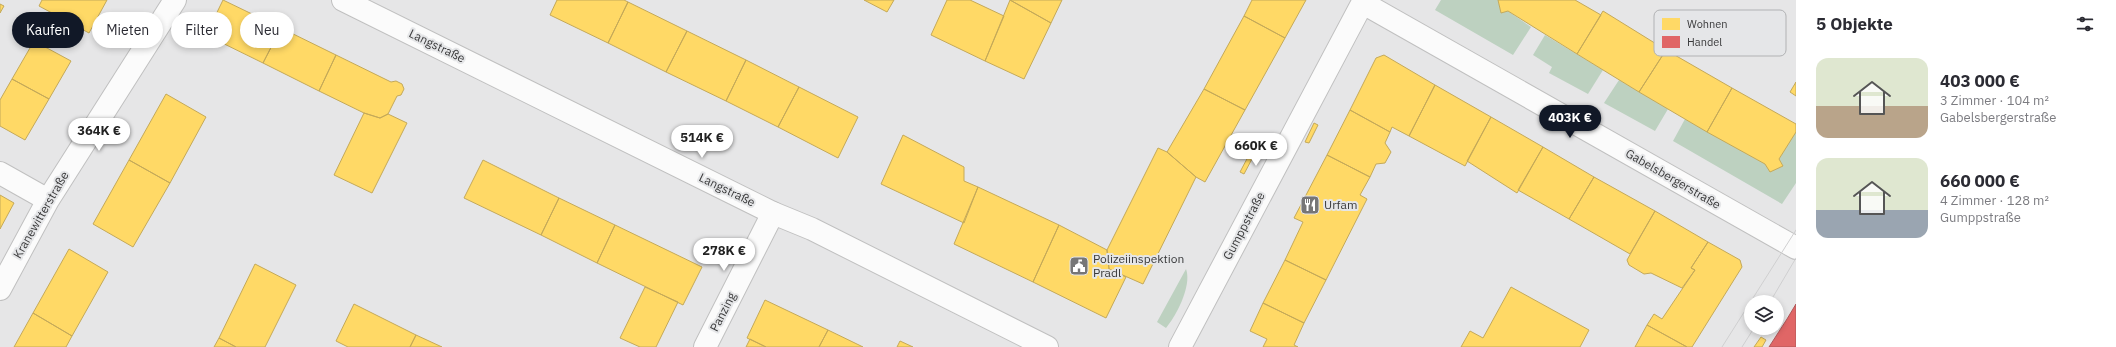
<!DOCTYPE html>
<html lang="de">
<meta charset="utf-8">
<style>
body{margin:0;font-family:"IBM Plex Sans",sans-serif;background:#f2f2f3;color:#2b2b33;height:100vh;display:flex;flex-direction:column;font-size:15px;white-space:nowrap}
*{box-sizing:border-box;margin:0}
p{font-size:13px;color:#7c7c81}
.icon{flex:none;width:22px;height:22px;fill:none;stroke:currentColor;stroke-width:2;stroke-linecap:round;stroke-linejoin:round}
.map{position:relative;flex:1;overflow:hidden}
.side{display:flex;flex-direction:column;background:#fff;width:320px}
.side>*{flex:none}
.guide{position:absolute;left:12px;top:12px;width:380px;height:36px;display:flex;gap:8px}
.controls{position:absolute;left:1744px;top:295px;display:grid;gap:8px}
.controls a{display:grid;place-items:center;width:40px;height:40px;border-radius:50%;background:#fff;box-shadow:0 2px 6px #0003;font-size:20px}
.price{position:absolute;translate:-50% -34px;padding:0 9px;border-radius:14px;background:#fff;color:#222;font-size:13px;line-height:26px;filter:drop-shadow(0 1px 2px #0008)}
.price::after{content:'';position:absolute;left:50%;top:24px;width:12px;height:9px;margin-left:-6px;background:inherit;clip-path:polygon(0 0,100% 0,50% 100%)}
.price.active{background:#111827;color:#fff}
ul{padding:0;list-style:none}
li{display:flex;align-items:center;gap:12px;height:100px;padding:0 20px}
li span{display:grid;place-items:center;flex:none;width:112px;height:80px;border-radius:12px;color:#555}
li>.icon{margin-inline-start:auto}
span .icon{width:48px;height:48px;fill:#fffc;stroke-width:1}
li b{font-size:17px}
h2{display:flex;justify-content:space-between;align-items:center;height:48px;padding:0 20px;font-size:17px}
.chip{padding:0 14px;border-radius:18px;background:#fff;box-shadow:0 2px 6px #0003;font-size:14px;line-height:36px}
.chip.active{background:#111827;color:#fff}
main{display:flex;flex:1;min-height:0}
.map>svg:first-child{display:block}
.green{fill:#bdd1c0}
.homes{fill:#ffd966;stroke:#c4a959}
.shops{fill:#e06666;stroke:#ae5859}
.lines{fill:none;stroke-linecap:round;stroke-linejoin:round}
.minor-casing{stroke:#c0c0c0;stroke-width:24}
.tertiary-casing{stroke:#c0c0c0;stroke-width:24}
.minor{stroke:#fbfbfb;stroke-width:22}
.tertiary{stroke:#fbfbfb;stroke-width:22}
.tram{stroke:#cfcfd0;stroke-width:1}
.labels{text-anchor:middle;stroke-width:4;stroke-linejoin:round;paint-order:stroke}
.street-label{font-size:12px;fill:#39393a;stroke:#e5e6e8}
.poi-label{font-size:12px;fill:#39393a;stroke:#e5e6e8;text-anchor:start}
.key{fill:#e5e6e8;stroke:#b1b2b4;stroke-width:1}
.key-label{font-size:11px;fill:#39393a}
</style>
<main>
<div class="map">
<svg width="1796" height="347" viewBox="0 0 1796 347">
<rect width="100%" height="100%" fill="#e6e6e7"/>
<path class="green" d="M1441 0H1498L1501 13 1508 11 1531 27 1513 55 1435 10Z
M1545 35 1603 70 1588 94 1549 73 1552 67 1533 55Z
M1619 80 1668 109 1655 131 1604 103Z
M1685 119 1765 164 1770 171 1783 166 1779 159 1796 131V183L1782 204 1673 141Z
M1186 269C1192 285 1177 315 1166 328L1157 322Z"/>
<path class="homes" d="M42 0H107L89 33 39 6Z
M223 0 281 28 263 63 206 35Z
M557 0H624L628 2 608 43 550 15Z
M864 0H894L887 12Z
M947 0H970L1004 16 985 61 931 35Z
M1010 0H1062L1051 23Z
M1010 0 1051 23 1024 79 985 61Z
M1252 0H1306L1285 38 1244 16Z
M1498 0H1575L1601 15 1577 54 1508 11 1501 13Z
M628 2 687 31 666 72 608 43Z
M0 4 4 6 0 13Z
M1603 11 1666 50 1639 92 1577 54Z
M1244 16 1285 38 1245 110 1204 89Z
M281 28 336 55 319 91 263 63Z
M687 31 746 60 726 101 666 72Z
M34 41 71 61 49 99 12 79Z
M1666 50 1732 88 1707 132 1639 92Z
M336 55 391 82 396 81 402 84 404 89 401 95 397 96 388 114 380 118 364 113 319 91Z
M1384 55 1435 85 1409 136 1392 127 1390 132 1350 110 1376 58Z
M746 60 799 87 778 127 726 101Z
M12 79 49 99 25 140 0 126V100Z
M1796 82V96L1790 92Z
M1435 85 1491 117 1465 166 1409 136Z
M799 87 858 117 838 158 778 127Z
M1732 88 1796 124V132L1779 159 1783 166 1770 172 1765 164 1707 132Z
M1204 89 1245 110 1205 182 1196 177 1167 152Z
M166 94 206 117 170 183 129 160Z
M1350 110 1390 132 1385 143 1391 152 1385 163 1376 164 1370 177 1327 155Z
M364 113 380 118 388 114 407 123 372 193 334 175Z
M1491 117 1543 147 1517 193 1467 161Z
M1314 123 1318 125 1309 143 1305 142Z
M903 135 964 167V181L978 187 964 223 881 184Z
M1543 147 1594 177 1569 219 1518 190Z
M1158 148 1167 152 1196 177 1143 284 1109 269 1107 250Z
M1249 155 1253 157 1244 174 1240 172Z
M1327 155 1370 177 1360 195 1367 199 1326 280 1285 260 1303 222 1294 218Z
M129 160 170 183 133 247 93 224Z
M483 160 559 198 541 235 464 198Z
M1594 177 1655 211 1630 254 1569 219Z
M978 187 1059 225 1033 282 954 244Z
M0 195 14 203 0 229Z
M559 198 615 225 597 263 541 235Z
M1655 211 1708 242 1691 268 1695 270 1682 288 1651 273 1644 274 1629 265 1627 260Z
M615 225 702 267 683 305 597 263Z
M1059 225 1107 250 1109 269 1126 277 1106 318 1033 282Z
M1708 242 1740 260 1742 267 1692 347H1687L1647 325 1654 314 1662 319 1695 270 1691 268Z
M69 249 108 272 72 336 33 313Z
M1285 260 1326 280 1304 323 1263 303Z
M255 264 296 285 265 347H236L219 338Z
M645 287 678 302 656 347H640L620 338Z
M1511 287 1589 330 1580 347H1461L1470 331 1483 338Z
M765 300 828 330 819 347H766L747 338Z
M1263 303 1304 323 1294 345 1298 347H1263L1267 339 1250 331Z
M354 304 416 335 410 347H348L336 341Z
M33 313 72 336 66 347H14Z
M1647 325 1687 347H1635Z
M828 330 861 346 863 347H819Z
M416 335 442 347H410Z
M1761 337 1766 340 1762 347H1754Z
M219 338 236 347H214Z
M750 339 766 347H746Z
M900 341 913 347H897Z"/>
<path class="shops" d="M1796 304V347H1769L1787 319Z"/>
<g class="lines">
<g class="minor-casing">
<path id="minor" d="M1363 3 1796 248
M0 173 48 200
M0 289 48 200 175 0
M705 347 773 213
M1180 347 1364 0"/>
</g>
<g class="tertiary-casing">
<path id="tertiary" d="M343 0 773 213 812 229 1047 347"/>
</g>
<use href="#minor" class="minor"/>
<use href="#tertiary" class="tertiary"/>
<path class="tram" d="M1770 302 1796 258
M1722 347 1796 230
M1742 347 1754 328"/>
</g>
<defs>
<g id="restaurant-square" transform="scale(1)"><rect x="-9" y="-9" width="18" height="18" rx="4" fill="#767677" stroke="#e5e6e8"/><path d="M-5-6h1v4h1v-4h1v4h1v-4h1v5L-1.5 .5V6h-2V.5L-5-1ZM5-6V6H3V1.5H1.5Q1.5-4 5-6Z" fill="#fff"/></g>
<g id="civic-square" transform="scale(1)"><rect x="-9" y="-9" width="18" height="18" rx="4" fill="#767677" stroke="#e5e6e8"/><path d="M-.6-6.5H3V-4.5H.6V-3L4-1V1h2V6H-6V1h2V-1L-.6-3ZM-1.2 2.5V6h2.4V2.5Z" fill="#fff"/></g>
</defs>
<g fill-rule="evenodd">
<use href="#restaurant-square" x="1310" y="205"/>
<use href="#civic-square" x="1079" y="266"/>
</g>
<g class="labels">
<g class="street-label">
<text transform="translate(437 46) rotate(26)" y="4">Langstraße</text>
<text transform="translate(1673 179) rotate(30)" y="4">Gabelsbergerstraße</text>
<text transform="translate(727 190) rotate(26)" y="4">Langstraße</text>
<text transform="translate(41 215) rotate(-60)" y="4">Kranewitterstraße</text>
<text transform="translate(1244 226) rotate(-62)" y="4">Gumppstraße</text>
<text transform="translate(723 312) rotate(-63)" y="4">Panzing</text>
</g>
<g class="poi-label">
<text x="1324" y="209">Urfam</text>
<text x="1093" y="263">Polizeiinspektion<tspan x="1093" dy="14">Pradl</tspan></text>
</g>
</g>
<rect x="1654" y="10" width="132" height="46" rx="6" class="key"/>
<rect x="1662" y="18" width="18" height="12" fill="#ffd966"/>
<rect x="1662" y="36" width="18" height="12" fill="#e06666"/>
<g class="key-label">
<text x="1687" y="28">Wohnen</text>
<text x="1687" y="46">Handel</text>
</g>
</svg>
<div class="controls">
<a><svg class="icon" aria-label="layers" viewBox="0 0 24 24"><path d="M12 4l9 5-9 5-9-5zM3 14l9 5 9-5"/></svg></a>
</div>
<b class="price active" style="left:1570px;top:139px">403K €</b>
<b class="price" style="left:99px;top:152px">364K €</b>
<b class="price" style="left:702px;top:159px">514K €</b>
<b class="price" style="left:1256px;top:167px">660K €</b>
<b class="price" style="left:724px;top:272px">278K €</b>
<div class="guide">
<a class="chip active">Kaufen</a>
<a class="chip">Mieten</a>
<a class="chip">Filter</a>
<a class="chip">Neu</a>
</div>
</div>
<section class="side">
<h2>5 Objekte<svg class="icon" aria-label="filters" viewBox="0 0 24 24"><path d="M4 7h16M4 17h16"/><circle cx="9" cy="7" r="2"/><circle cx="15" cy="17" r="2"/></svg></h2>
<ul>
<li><span style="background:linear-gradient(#dfe7d0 60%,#b9a48a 0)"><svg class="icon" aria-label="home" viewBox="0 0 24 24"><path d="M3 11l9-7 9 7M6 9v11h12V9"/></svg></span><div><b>403 000 €</b><p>3 Zimmer · 104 m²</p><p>Gabelsbergerstraße</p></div></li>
<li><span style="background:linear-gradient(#dfe7d0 65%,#9aa5b1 0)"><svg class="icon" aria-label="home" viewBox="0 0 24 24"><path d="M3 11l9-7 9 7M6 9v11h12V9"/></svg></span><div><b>660 000 €</b><p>4 Zimmer · 128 m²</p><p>Gumppstraße</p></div></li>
</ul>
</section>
</main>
